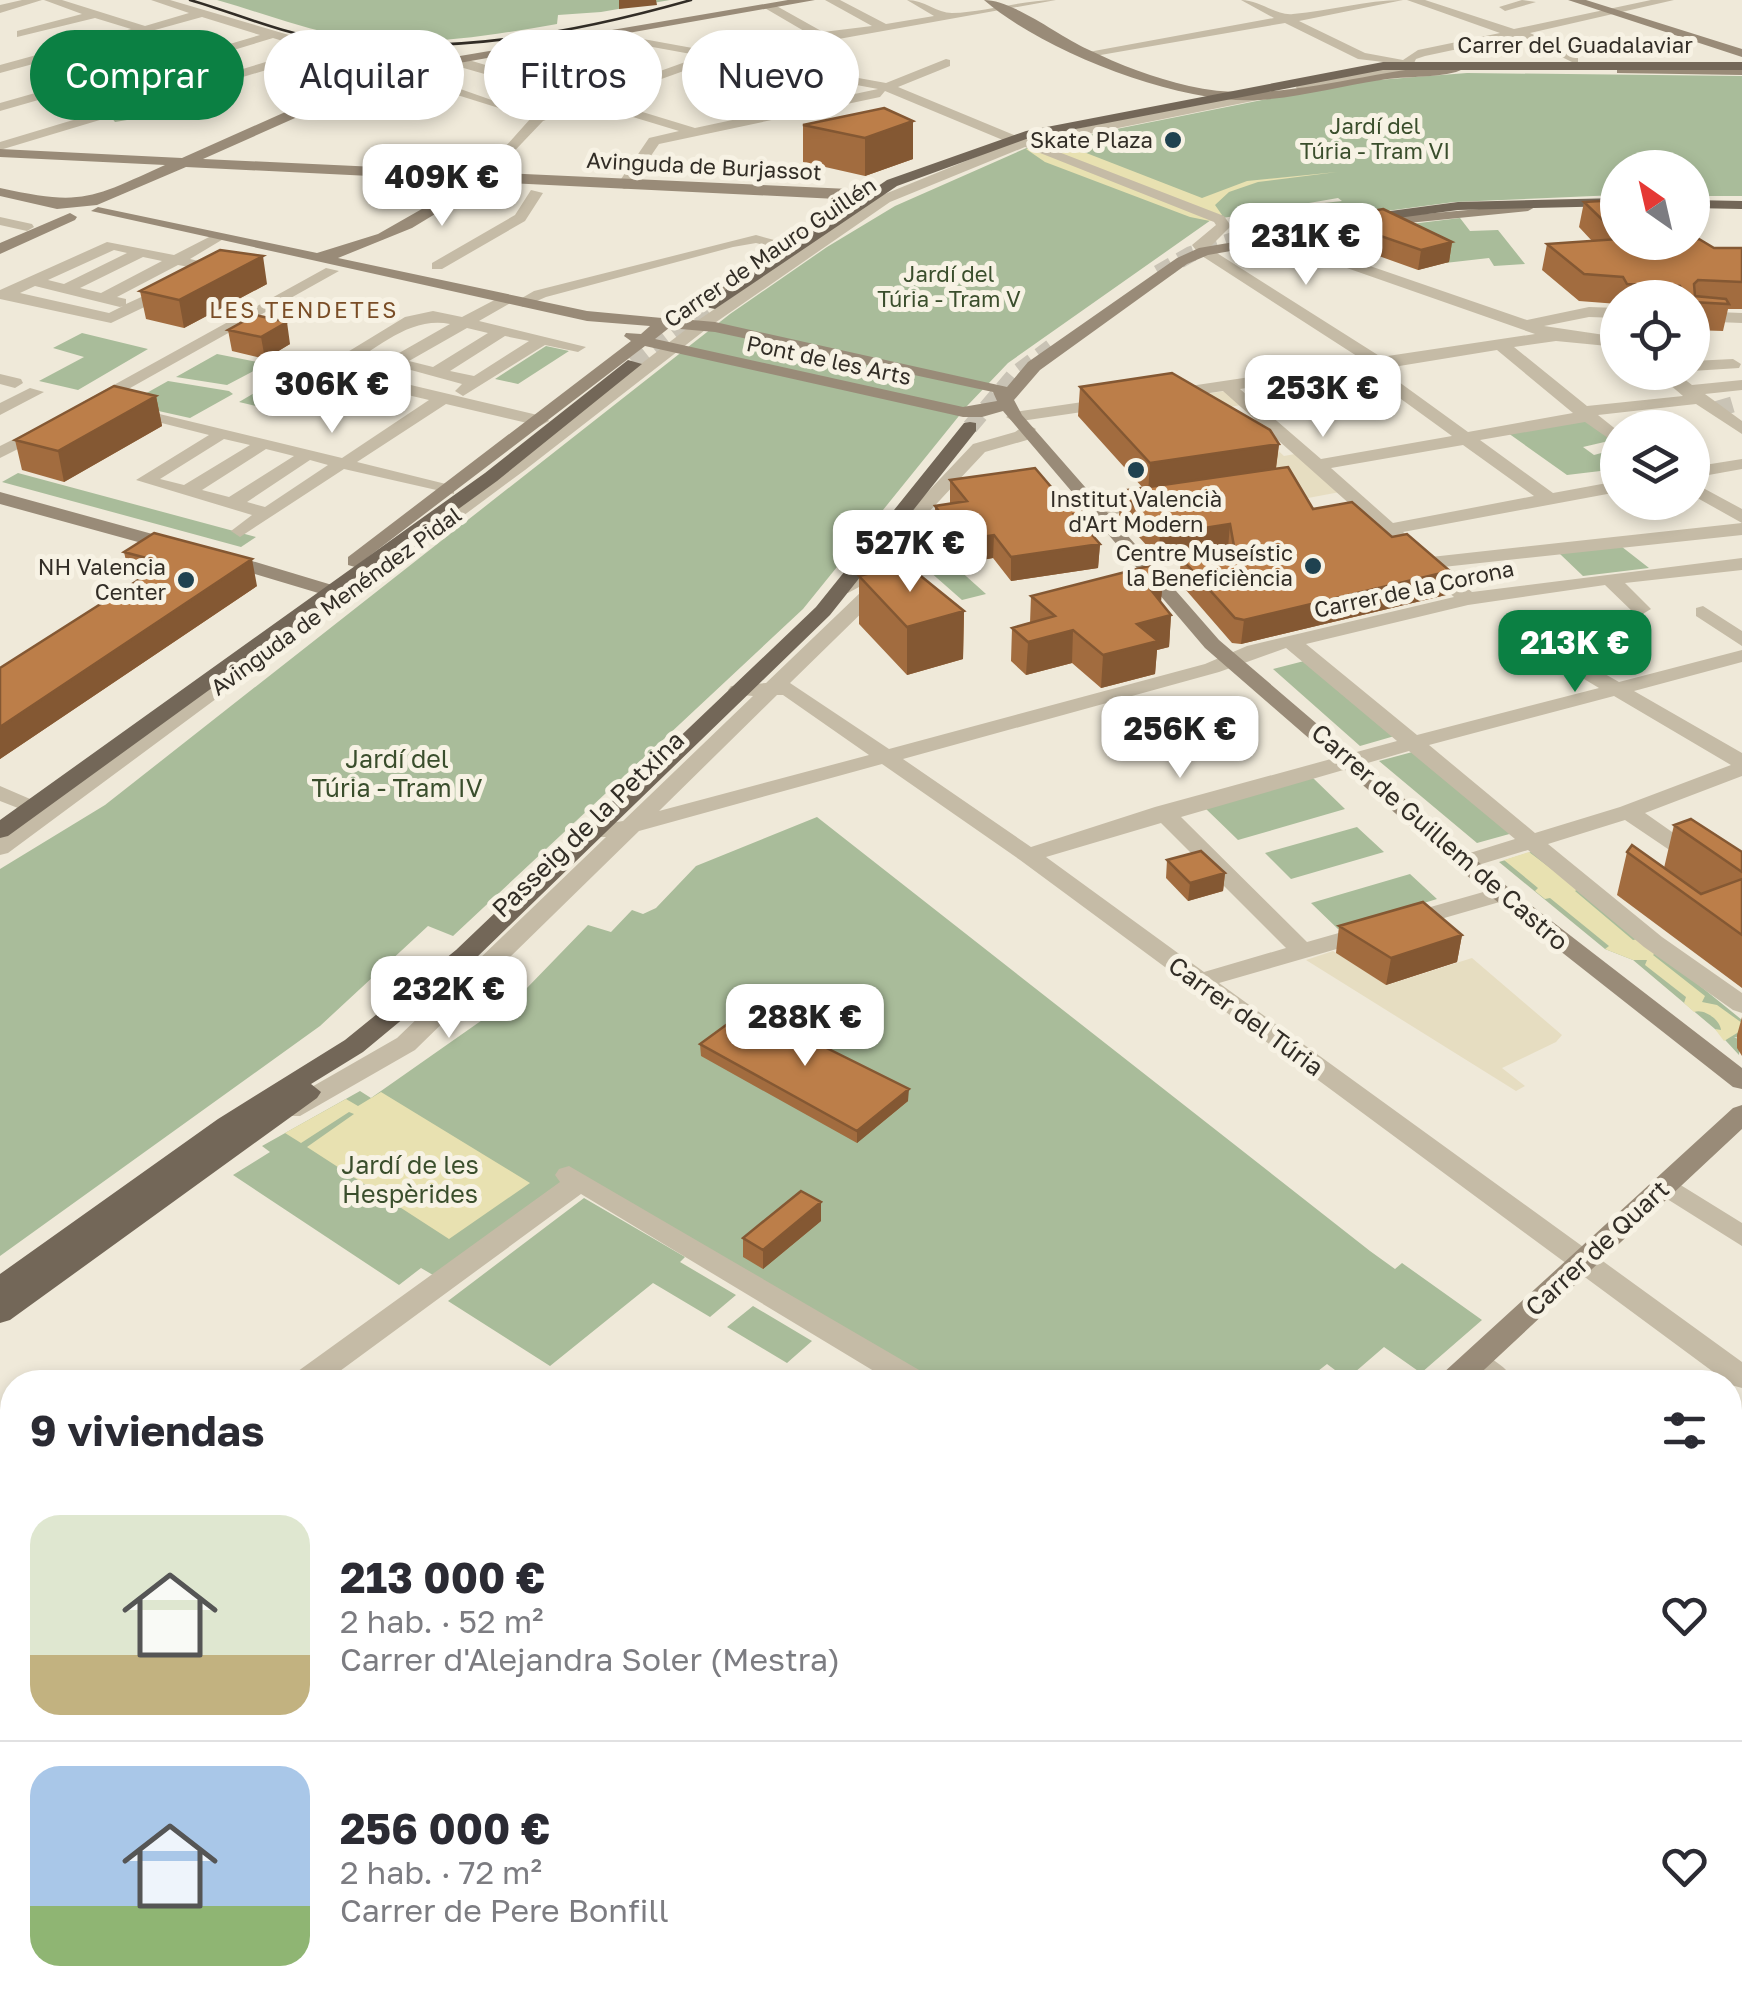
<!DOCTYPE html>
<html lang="es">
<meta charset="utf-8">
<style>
body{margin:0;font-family:"Golos Text",sans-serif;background:#f2f2f3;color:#2b2b33;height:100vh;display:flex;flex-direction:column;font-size:38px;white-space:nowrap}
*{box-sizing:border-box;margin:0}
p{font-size:32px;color:#7c7c81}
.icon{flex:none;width:55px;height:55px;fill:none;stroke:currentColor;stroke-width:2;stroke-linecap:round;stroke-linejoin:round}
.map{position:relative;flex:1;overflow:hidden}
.sheet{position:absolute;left:0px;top:1370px;width:1742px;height:640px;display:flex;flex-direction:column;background:#fff;border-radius:40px 40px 0 0;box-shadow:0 5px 15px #0003}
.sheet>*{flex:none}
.hud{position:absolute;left:30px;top:30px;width:1000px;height:90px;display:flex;gap:20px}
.needle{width:65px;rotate:326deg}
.controls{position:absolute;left:1600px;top:150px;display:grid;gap:20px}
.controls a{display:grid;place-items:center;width:110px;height:110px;border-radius:50%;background:#fff;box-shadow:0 5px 15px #0003;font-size:50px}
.price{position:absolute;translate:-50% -85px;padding:0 22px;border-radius:20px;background:#fff;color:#222;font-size:32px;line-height:65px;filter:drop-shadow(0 2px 5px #0008)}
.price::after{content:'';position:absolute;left:50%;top:60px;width:30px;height:22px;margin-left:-15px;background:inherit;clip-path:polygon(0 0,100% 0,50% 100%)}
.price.current{background:#0b8043;color:#fff}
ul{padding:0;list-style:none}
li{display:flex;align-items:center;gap:30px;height:250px;padding:0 30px}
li+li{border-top:2px solid #e1e1e2}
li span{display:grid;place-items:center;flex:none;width:280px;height:200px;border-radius:30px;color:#555}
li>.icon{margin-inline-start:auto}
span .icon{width:120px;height:120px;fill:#fffc;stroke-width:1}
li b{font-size:42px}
h2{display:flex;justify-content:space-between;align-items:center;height:120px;padding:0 30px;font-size:42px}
.chip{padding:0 35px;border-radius:45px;background:#fff;box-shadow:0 5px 15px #0003;font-size:35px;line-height:90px}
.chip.current{background:#0b8043;color:#fff}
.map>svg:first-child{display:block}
.green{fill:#a9bc9a}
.sand{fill:#e8e1b1}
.plaza{fill:#e6ddc1}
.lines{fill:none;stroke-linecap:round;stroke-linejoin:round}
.street-tunnel{stroke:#c9c3b5;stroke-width:16;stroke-dasharray:16 9;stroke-linecap:butt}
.primary-tunnel-far1{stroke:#c9c3b5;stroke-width:14;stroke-dasharray:14 6;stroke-linecap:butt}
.primary-tunnel{stroke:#c9c3b5;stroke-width:16;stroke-dasharray:16 9;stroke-linecap:butt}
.street{fill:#c5bba6;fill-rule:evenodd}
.secondary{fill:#998b78;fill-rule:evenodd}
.primary{fill:#736758;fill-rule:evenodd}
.tram{stroke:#322d26;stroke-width:2.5}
.wall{fill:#a26c3f}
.shaded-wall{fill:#845833}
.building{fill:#bc7e49;stroke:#845833;stroke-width:2.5}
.poi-dot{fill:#1f4250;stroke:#f7f2e4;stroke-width:4}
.labels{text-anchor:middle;stroke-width:10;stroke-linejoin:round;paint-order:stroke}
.far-street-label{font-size:22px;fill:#322d26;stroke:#f7f2e4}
.far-park-label{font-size:22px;fill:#3a4e2c;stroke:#f7f2e4}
.far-poi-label{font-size:22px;fill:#322d26;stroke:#f7f2e4;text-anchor:end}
.far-neighbourhood-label{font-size:22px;letter-spacing:2.5px;fill:#7a4d26;stroke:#f7f2e4}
.park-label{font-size:25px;fill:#3a4e2c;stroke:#f7f2e4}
.street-label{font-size:25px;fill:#322d26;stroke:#f7f2e4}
</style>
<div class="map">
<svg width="1742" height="2010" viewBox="0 0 1742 2010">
<rect width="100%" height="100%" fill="#efe9d9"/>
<path class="green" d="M217 0H670L601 12 558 15 557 24C487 36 415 49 343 36 301 28 259 12 217 0Z
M586 41 608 50 628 53 614 57 618 62 652 70 628 78 533 50Z
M1467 73 1742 76V196H1693L1692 168H1618L1617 195 1454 202 1326 219 1306 205 1342 201 1338 198 1211 220 1008 363 967 406 803 609 453 936 428 926 320 1026 0 1256V869L105 805 730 314 827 247 895 206 1031 146 1352 82Z
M110 82 145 94 75 114 40 102Z
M204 93 228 96 223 104 115 122 111 117 167 100 206 95Z
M1460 218 1470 231 1498 230 1525 264 1494 266 1489 258 1445 263 1448 261 1378 228Z
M82 333 148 349 78 390 39 381 84 357 53 348Z
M546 346 569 351 518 384 495 379Z
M217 354 267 364 227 385 176 377Z
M293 370 328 378 274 410 239 402Z
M168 381 229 391 233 394 190 418 127 404Z
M1583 419 1613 440 1583 447 1594 455 1605 452 1617 460V469L1567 475 1508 433Z
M18 473 256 537 241 547 2 482Z
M1617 543 1649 568 1583 576 1560 554Z
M937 550 986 594 962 600 912 556Z
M1308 660 1398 735 1360 746 1273 669Z
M1416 751 1513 833 1477 843 1379 761Z
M1312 777 1345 809 1238 840 1204 807Z
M817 817 1370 1251 1395 1269 1402 1263 1482 1320 1421 1373 1384 1347 1347 1379 1327 1364 1304 1382H928L575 1172 433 1275 421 1268 399 1285 233 1175 270 1152 262 1146 360 1091 371 1098 525 990 588 925 611 932 632 910 643 914 656 908 696 866Z
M1357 827 1384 852 1291 879 1265 853Z
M1534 851 1742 1020V1038L1734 1037 1740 1040 1739 1055 1715 1029 1633 960 1605 949 1499 862Z
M1410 874 1437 899 1338 929 1311 903Z
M584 1198 685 1257 680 1262 736 1295 710 1317 653 1283 550 1366 448 1301Z
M753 1306 812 1341 787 1363 727 1327Z
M0 1450 12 1456V1532L2 1542Z
M977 1998H1183L1181 2010H1004Z"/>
<path class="sand" d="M1040 145 1076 149 1202 198 1247 181 1337 172 1258 182 1229 192 1215 205 1222 215 1210 221 1190 217 1045 162 1026 149Z
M1529 852 1578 889 1575 891 1633 940 1638 939 1656 952 1653 955 1705 996 1702 1002 1717 1005 1742 1023V1030L1724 1041 1715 1029 1721 1030C1720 1019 1703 1008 1694 1012L1684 1003 1686 997 1645 965 1647 960H1633L1605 949 1609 946 1550 898 1545 899 1535 891 1538 888 1504 860Z
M381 1092 530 1183 449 1239 307 1147 354 1114 349 1112 301 1143 285 1133 346 1099 358 1106Z"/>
<path class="plaza" d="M1316 237 1364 258 1312 267 1257 245Z
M1225 391 1241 405 1224 408 1248 424 1259 422 1271 432 1272 445 1284 456 1295 454 1340 492 1292 501 1200 395Z
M1333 951 1387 985 1472 958 1562 1035 1556 1042 1502 1068 1525 1086 1516 1091 1306 960Z"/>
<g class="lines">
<path class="street-tunnel" d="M1717 409 1734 404"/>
<path class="primary-tunnel-far1" d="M1232 240 1300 227"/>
<path class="primary-tunnel" d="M1158 273 1191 254 1242 237
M634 364 709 306
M970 427 1015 374 1051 347"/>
<path class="street" d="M22 0H42L0 13V5Z
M44 0H62L145 26 189 13 151 0H170L398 67 534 115 576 100 439 61 445 57 462 58 589 96 625 83 511 48 517 44 638 79 702 56 603 38 599 31 886 83 946 59 950 60V66L898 87 1014 135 1029 138 1258 92 1265 96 1263 99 1038 144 1224 216 1231 226 1209 248 1381 357 1535 334 1267 240V234H1277L1527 320 1589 307 1618 308V318L1589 317 1544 326 1618 337V347L1556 341 1514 347 1587 406 1683 396 1655 372H1675L1692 385 1742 380V390L1705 394 1742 421V434L1696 404 1598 415 1618 431V445L1585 422 1480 440 1553 493 1618 481V492L1403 532 1431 557 1742 523V535L1443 567 1472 592 1742 558V570L1625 583 1651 609 1641 615 1634 613 1605 585 1468 605 1306 644 1417 735 1599 688 1554 661V653H1568L1619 682 1742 650V662L1634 691 1742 753V776L1645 813 1742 881V899L1625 820 1548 844 1662 937 1742 993V1013L1733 1010 1644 947 1528 850 1465 869 1457 867 1453 862 1457 857 1515 839 1409 751 1181 817 1307 942 1494 889H1510L1514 894 1510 899 1219 983 1742 1362V1388L1731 1385 1020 860 882 764 639 831 415 1050 300 1116H282L278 1110 282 1104 397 1038 606 837H585L582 832 585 827 623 821 753 696 731 694 728 690 731 686 766 683 862 591 859 587 848 593 838 587 973 444 1015 432 1027 424 1036 429 1027 440 985 452 868 577 882 592 879 596 790 683 889 749 1205 664 1247 646 1454 597 1223 391 1170 399 1161 394 1170 389 1363 360 1199 254 1192 245 1216 225 1214 222 1025 147 890 202 709 327 525 470 8 853 0 855V837L14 827 23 810 0 801V786L44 805 513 462 697 321 880 196 1010 143 885 91 880 97 659 144 629 188 624 189 617 185 649 138 679 131 590 104 543 121 486 181 481 180V174L531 118 323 53 0 150V142L309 49 273 38 141 78 147 82 146 85 115 78 0 111V103L102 74 55 58 0 73V65L131 29 95 18 17 37V31L82 14ZM202 17 260 35 128 74 109 67 209 36 203 32 96 63 68 54ZM717 59 878 89 695 128 603 100ZM1497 350 1573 413 1468 432 1381 369ZM1361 370 1452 436 1321 459 1240 389ZM1463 445 1534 496 1393 523 1331 468ZM1286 648 1397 741 1155 807 1031 847 903 759 1219 672ZM777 695H783L869 755 659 811ZM1614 696 1731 765 1620 807 1535 833 1429 745ZM1161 823 1286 948 1204 972 1046 857Z
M825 0H840L886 24 934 16 907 0C924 0 937 13 952 13 987 12 1021 0 1056 0L833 40 816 38 763 7 773 4 823 32 872 26Z
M1241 0C1260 0 1276 16 1293 14 1330 11 1365 0 1403 0L1299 21 1365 53 1403 60 1418 50 1500 33 1407 0H1425L1514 29 1651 0H1674L1530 33 1578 56V62L1574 63 1519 36 1425 56 1416 59 1410 71 1302 92 1296 88 1297 85 1400 65 1401 64 1358 59 1285 23 1089 57 1083 53 1274 18Z
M1522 0 1536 2 1505 11 1499 7Z
M531 190 543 193 525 221 442 269H432V263L515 215Z
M0 217 32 224 34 227 27 231 0 225Z
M213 235 225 238 190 259 229 268V274L178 265 117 297 126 299V304L172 283 180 288 178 291 111 323 0 299V290L107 242 174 255ZM114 250 127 253 64 284 48 280ZM143 257 162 261 101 293 80 288ZM35 286 120 307 123 306 109 313 20 293Z
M756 235 789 244 781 249 756 243 733 247 546 297 523 307 515 302 534 291Z
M326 268 339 271 98 406 83 402Z
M506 294 514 299 512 302 479 321 586 347 578 352 545 345 463 396 455 391 462 384 378 361 392 357 450 324C410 316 376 349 343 369L546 417 549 421 540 426 446 404 357 462 454 486V494L344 469 240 537 231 531 252 515 136 480 209 435 122 413V405L342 458 429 400 323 375V367L405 317 433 311 462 317ZM467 328 488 333 433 367 409 361ZM505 336 529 341 474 376 450 371ZM224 439 250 445 184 485 160 479ZM266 449 294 456 229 497 202 490ZM310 460 328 465 265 507 247 502Z
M1692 311 1742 313V323L1692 321Z
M1733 359 1741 364 1739 368 1692 371V361Z
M0 374 21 379 23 383 15 388 0 384Z
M30 388 44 392 0 415V403Z
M1110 398 1119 403 1116 407 1015 422 1006 417 1015 412Z
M44 424 53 429 50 433 0 458V446Z
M1742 459V469L1692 478V467Z
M1692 482 1742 509V523L1692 495Z
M1153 496 1162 502 1160 506 1099 517 1090 511 1099 505Z
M1703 606 1742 631V646L1696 616V608Z
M569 1166 926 1374 930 1382H892L581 1194 325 1382H290L294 1374 560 1182 555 1175 559 1169Z
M1666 1176 1742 1223V1246L1656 1192 1652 1185 1656 1178Z
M1475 1351C1490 1356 1508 1368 1515 1382H1480L1460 1362 1465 1354Z
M1730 1558 1742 1562V1619L1730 1623V1592L1734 1590 1730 1589Z
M12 1619V1654L0 1659V1624Z
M1742 1899V1934L1730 1939V1904Z
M263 1998H310L305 2010H258Z
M787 1998H833L828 2010H782Z
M1194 1998H1236L1231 2010H1189Z
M1542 1998H1599L1594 2010H1537Z
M1688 1998H1730L1735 2010H1693Z"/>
<path class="secondary" d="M788 0H815L408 72 367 86 203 159 871 190V196L863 198 681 319 715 322 1007 387 1028 362 1177 258 1199 248 1368 219 1533 204 1535 207 1528 211 1368 227 1208 255 1187 264 1040 370 1014 400 1022 415 1219 640 1510 889 1742 1068V1089L1733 1087 1494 899 1205 648 1003 411 982 417H963L645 346 355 567 348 565V557L631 341 624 336 626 333 641 334 650 326 587 321 91 211 98 207 317 253 378 234 471 181 186 167 97 205 57 209 0 196V188C82 206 90 199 165 165L0 157V149L182 158 357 80 401 66ZM488 182 837 199H843L662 318 587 311 338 258 412 228ZM669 328 715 332 993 392 997 401 963 407 655 339Z
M984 0C1013 0 1059 36 1087 49 1120 65 1154 78 1189 86 1277 107 1368 68 1457 65L1463 69C1448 78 1402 76 1381 80 1341 86 1301 97 1260 100 1180 105 1044 52 984 0Z
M1568 0H1586L1742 49V57Z
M1622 66 1742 67V75L1617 73V67Z
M70 213 77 217 75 220 0 254V243Z
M0 492 185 543 188 547 178 553 0 504Z
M222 552 352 591 355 595 345 601 215 562V554Z
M1742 1105V1129L1471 1382H1438L1442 1374 1733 1108Z"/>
<path class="primary" d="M1383 62H1742V70H1383L1029 138 897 186 715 309 701 306 887 180 1026 131Z
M1618 198V206L1458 210 1300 231 1293 227 1300 223 1458 202Z
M1692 200 1742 201V209L1692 208Z
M628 360 642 364 497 481 8 836 0 838V820L485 473Z
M970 422 976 423V431L830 615 474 960 363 1052 311 1084 321 1092 317 1098 10 1320 0 1323V1274L218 1119 345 1040 456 950 816 607 964 423Z
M0 1423 12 1428V1451L0 1448Z
M0 1550 12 1554V1582L0 1578Z
M899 1998H959L964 2010H904Z
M1238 1998H1299L1304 2010H1243Z"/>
<path class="tram" d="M190 0C235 13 283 34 329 40 450 56 575 33 691 0"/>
</g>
<path class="wall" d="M913 121V159L865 176 803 162V125Z
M1618 200V242L1714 248H1742V309H1728L1723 331 1692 330V298H1618V304L1579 301 1542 270 1547 244 1592 241 1579 227 1584 202Z
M1328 219 1452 242 1449 262 1418 270 1376 255 1364 258 1325 239Z
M267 284 184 328 146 319 140 291Z
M228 330 290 344 265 359 232 351Z
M1080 387 1279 444 1276 469 1313 509 1446 595 1241 644 1232 643 1179 582 1181 558 1224 548 1158 558 1119 515 1121 491 1143 488 1078 416Z
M156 396 162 426 64 482 22 470 15 440Z
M950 480 1083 524 1100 544 1098 568 1011 581 993 558 960 564 935 529V506L950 503Z
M124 552 257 586 0 759V668L138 580 130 578Z
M859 576 964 611 963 659 907 675 859 624Z
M1031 596 1161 602 1171 615 1169 647 1157 650 1155 674 1101 688 1072 663 1026 675 1011 661 1012 628 1030 623Z
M1674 825 1742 852V988L1617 895 1627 852 1664 868Z
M1167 860 1225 873 1223 891 1188 901 1166 878Z
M1339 926 1462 935 1457 962 1386 985 1336 953Z
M1742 1017V1056L1737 1048V1035Z
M700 1044 908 1101 857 1143 701 1056Z
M821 1221 763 1269 743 1257V1238Z"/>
<path class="shaded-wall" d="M619 0H656L657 5 619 9Z
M913 121V159L865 176V138Z
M1378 235 1376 255 1364 258 1366 238Z
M1452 242 1449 262 1418 270 1421 250Z
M263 256 267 284 184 328 179 300Z
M287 322 290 344 265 359 261 337Z
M156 396 162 426 64 482 58 451Z
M1279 444 1275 474 1148 494 1150 463Z
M1083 513 1082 536 1074 514Z
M1230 524 1228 548 1158 558 1160 535Z
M994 535 993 558 960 564 961 540Z
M1100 544 1098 568 1011 581V557Z
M252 559 257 586 0 759V727Z
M1450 571 1446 595 1241 644 1244 620Z
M1163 581 1160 613 1147 585Z
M964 611 963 659 907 675V627Z
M1171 615 1169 647 1157 650 1155 674 1101 688 1103 655 1137 624Z
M1073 630 1072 663 1026 675 1028 642Z
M1225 873 1223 891 1188 901 1190 883Z
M1462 935 1457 962 1386 985 1391 958Z
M909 1089 908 1101 857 1143V1131Z
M821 1202V1221L763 1269V1250Z"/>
<path class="building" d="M884 108 913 121 865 138 803 125Z
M1618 200V235L1584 202Z
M1383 209 1452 242 1421 250 1378 235 1366 238 1328 219Z
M1618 239V242H1692V240L1699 239 1714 248H1742V282L1698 280 1694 284 1695 296 1726 299 1729 304 1692 302V298H1686L1680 286 1627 284 1623 277 1584 274 1547 244Z
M220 250 263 256 179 300 140 291Z
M255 315 287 322 261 337 228 330Z
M1172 373 1270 430 1279 444 1150 463 1080 387Z
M114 386 156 396 58 451 15 440Z
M1288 467 1313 509 1352 502 1392 537 1407 534 1450 571 1244 620 1235 618 1181 558 1234 546 1230 524 1160 535 1121 491Z
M1035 468 1058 495 1067 494 1083 513 1074 514 1100 544 1011 557 994 535 961 540 935 506 967 501 950 480Z
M154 533 252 559 0 727V668L165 563 124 552Z
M906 564 964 611 907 627 859 576Z
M1149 566 1163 581 1147 585 1171 615 1137 624 1158 641 1103 655 1073 630 1028 642 1012 628 1055 616 1031 596Z
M1691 819 1742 852V872L1674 825Z
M1632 845 1701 894 1742 879V935L1627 852Z
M1201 851 1225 873 1190 883 1167 860Z
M1423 902 1462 935 1391 958 1339 926Z
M748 1009 909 1089 857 1131 700 1044Z
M801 1191 821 1202 763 1250 743 1238Z"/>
<g class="poi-dot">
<circle cx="1173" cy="140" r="10"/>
<circle cx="1136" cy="470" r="10"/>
<circle cx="1313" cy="566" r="10"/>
<circle cx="186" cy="580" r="10"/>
</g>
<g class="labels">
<g class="far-street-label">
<text x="1575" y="53">Carrer del Guadalaviar</text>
<text transform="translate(704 166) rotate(3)" y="8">Avinguda de Burjassot</text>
<text transform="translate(770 252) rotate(-34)" y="8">Carrer de Mauro Guillén</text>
<text transform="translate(829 360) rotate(12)" y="8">Pont de les Arts</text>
<text transform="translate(1414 589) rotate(-12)" y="8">Carrer de la Corona</text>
<text transform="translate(336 601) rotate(-36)" y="8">Avinguda de Menéndez Pidal</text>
</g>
<g class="far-park-label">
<text x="1375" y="134">Jardí del<tspan x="1375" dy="25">Túria - Tram VI</tspan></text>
<text x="949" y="282">Jardí del<tspan x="949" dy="25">Túria - Tram V</tspan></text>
</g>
<g class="far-poi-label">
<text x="1153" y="148">Skate Plaza</text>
<text x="1136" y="507" text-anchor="middle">Institut Valencià<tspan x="1136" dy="25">d'Art Modern</tspan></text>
<text x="1293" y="561">Centre Museístic<tspan x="1293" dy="25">la Beneficiència</tspan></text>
<text x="166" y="575">NH Valencia<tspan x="166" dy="25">Center</tspan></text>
</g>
<g class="far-neighbourhood-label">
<text x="304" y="318">LES TENDETES</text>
</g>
<g class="park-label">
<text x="397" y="768">Jardí del<tspan x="397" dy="29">Túria - Tram IV</tspan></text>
<text x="410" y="1174">Jardí de les<tspan x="410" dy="29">Hespèrides</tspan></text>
</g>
<g class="street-label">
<text transform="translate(588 824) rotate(-44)" y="9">Passeig de la Petxina</text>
<text transform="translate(1440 837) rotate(41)" y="9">Carrer de Guillem de Castro</text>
<text transform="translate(1246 1016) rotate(36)" y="9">Carrer del Túria</text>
<text transform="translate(1597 1248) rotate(-43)" y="9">Carrer de Quart</text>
</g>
</g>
</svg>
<div class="controls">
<a><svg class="needle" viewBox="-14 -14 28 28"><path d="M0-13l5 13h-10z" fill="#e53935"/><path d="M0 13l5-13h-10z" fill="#7c7c81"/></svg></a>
<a><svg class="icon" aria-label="locate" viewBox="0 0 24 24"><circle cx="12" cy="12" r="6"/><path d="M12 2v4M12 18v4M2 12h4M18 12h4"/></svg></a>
<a><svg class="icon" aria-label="layers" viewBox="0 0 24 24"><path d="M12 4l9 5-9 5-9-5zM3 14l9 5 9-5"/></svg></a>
</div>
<b class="price" style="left:442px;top:229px">409K €</b>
<b class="price" style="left:1306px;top:288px">231K €</b>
<b class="price" style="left:332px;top:436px">306K €</b>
<b class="price" style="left:1323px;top:440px">253K €</b>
<b class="price" style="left:910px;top:595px">527K €</b>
<b class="price current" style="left:1575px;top:695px">213K €</b>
<b class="price" style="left:1180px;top:781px">256K €</b>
<b class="price" style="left:449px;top:1041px">232K €</b>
<b class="price" style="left:805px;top:1069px">288K €</b>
<div class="hud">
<a class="chip current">Comprar</a>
<a class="chip">Alquilar</a>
<a class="chip">Filtros</a>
<a class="chip">Nuevo</a>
</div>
<section class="sheet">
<h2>9 viviendas<svg class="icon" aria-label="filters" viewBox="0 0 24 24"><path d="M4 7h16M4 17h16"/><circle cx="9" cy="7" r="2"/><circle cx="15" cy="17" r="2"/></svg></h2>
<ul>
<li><span style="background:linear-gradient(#dfe7d0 70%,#c2b280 0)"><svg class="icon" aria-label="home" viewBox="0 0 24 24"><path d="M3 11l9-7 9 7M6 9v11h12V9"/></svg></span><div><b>213 000 €</b><p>2 hab. · 52 m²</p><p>Carrer d'Alejandra Soler (Mestra)</p></div><svg class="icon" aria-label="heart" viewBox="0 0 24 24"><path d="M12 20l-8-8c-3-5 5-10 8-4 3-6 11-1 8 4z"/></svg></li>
<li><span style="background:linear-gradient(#a9c7e8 70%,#8fb573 0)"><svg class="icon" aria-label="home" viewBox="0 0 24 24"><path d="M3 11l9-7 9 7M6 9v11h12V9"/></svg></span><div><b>256 000 €</b><p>2 hab. · 72 m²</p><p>Carrer de Pere Bonfill</p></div><svg class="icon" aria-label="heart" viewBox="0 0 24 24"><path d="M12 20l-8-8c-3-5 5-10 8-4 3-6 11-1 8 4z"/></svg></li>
</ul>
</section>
</div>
